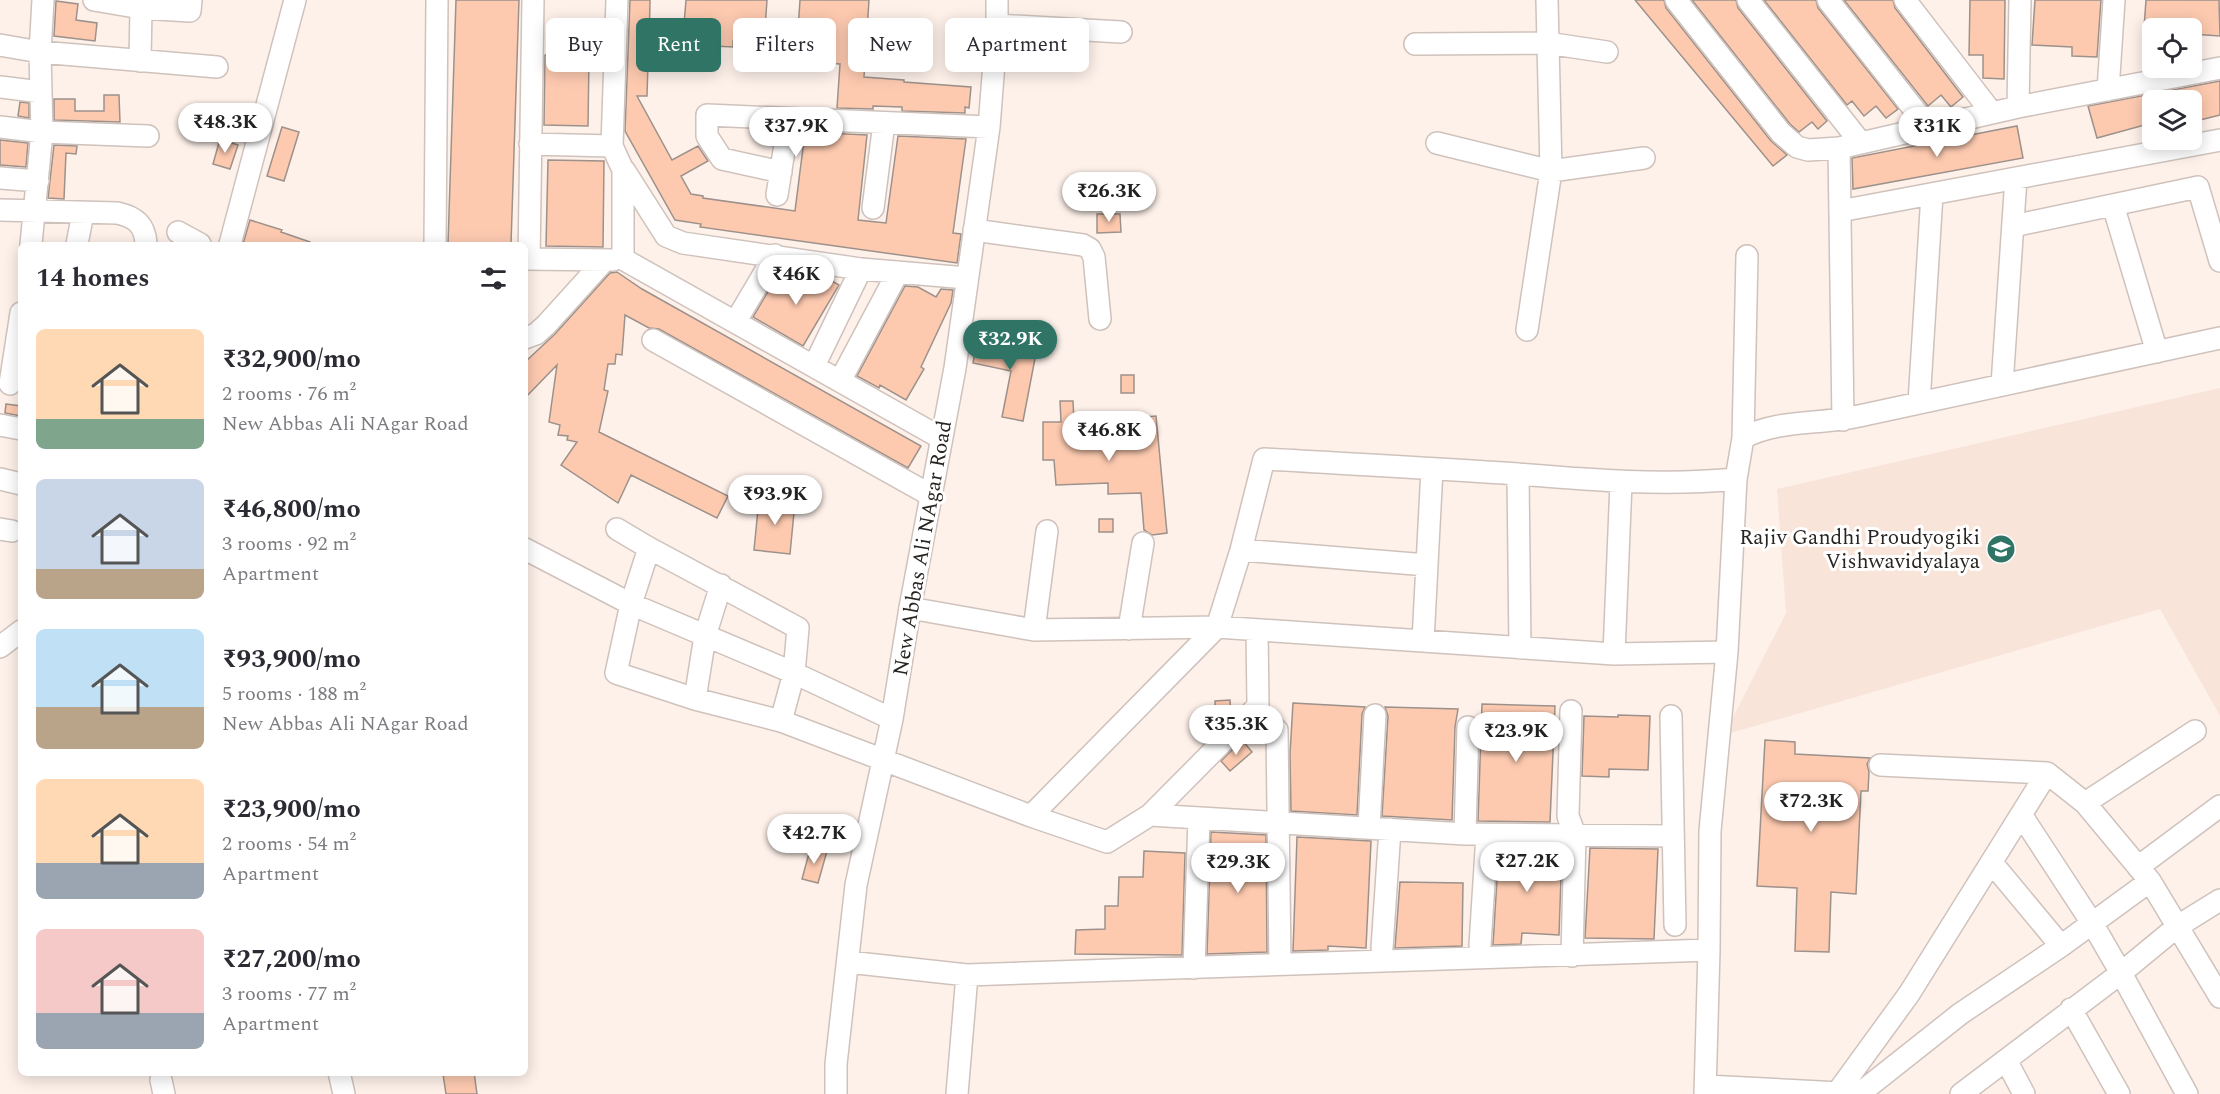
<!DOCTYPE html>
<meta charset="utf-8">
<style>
body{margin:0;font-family:Spectral,serif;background:#f2f2f3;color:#2b2b33;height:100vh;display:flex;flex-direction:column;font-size:22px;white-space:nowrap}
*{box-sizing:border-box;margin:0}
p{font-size:20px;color:#7c7c81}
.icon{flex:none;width:33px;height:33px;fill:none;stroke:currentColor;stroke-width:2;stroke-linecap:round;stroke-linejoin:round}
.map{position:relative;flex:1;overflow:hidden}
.details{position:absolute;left:18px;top:242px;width:510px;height:834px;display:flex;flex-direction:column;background:#fff;border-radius:9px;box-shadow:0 3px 15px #0003}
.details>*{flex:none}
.banner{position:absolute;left:546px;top:18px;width:570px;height:54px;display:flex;gap:12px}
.fabs{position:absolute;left:2142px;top:18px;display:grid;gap:12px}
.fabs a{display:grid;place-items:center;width:60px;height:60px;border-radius:9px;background:#fff;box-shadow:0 3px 15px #0003;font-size:30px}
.price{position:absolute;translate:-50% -51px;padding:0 14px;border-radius:21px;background:#fff;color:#222;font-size:20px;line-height:39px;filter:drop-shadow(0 2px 3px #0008)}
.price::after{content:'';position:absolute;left:50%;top:36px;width:18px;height:14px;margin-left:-9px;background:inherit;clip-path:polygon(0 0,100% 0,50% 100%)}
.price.on{background:#307466;color:#fff}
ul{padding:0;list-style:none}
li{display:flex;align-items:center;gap:18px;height:150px;padding:0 18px}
li span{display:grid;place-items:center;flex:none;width:168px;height:120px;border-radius:9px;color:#555}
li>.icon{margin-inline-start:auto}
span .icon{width:72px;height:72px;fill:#fffc;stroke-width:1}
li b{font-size:26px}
h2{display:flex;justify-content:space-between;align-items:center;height:72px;padding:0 18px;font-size:26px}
.chip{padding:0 21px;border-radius:9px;background:#fff;box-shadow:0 3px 15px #0003;font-size:21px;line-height:54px}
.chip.on{background:#307466;color:#fff}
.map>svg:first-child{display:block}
.built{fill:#f9e4d9}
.building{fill:#fdcab0;stroke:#9d918b;stroke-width:1.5}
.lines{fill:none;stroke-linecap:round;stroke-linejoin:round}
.minor-casing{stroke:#cfc2bc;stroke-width:24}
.minor{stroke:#fff;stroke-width:21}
.labels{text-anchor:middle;stroke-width:6;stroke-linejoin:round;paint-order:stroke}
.poi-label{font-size:21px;fill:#282421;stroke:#fff;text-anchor:end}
.street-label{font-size:21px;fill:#282421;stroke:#fff}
</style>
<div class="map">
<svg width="2220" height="1094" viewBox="0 0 2220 1094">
<rect width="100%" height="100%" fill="#fef1ea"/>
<path class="built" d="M2220 388V716L2160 609 1724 735 1786 613 1777 489Z"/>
<path class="building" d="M456 0H519L511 244H448Z
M630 0H650L649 47 682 49 686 0H767L764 43 733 41V47L714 46 713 66 648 64 647 96H637L672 160 698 146 708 161 681 176 691 194 703 196V198L795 211 805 132 867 135 858 220 886 223 898 136 966 139 953 233 961 234 957 263 700 227 701 224 675 220 625 131Z
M800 0H869L864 77 904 80V82L971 87 969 108 965 107V113L902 111V107L873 106V109L837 108 840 64 796 61Z
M1635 0H1664L1666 8 1771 141 1787 155 1773 166Z
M1692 0H1736L1738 8 1827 121 1818 129 1812 122 1799 132 1790 124Z
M1764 0H1816L1818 8 1898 109 1886 118 1876 106 1864 116 1852 101 1847 105Z
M1844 0H1893L1895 8 1963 97 1951 107 1941 95 1928 106Z
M1970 0H2005L2004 79 1983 78V55H1969Z
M2035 0H2101L2097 57 2072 56V47L2032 45Z
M2146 0H2219L2220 36 2192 34V28H2144Z
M56 1 78 4 76 20 97 23 95 41 54 36Z
M545 55 589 56 588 126 544 125Z
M2220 81V115L2192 122V100H2152V123L2097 138 2088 106Z
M104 95H119L120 122 54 120V99H75V111H104Z
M20 102 29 103V118L18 116Z
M2017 126 2023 158 1853 189 1852 158Z
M282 127 299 132 284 181 267 176Z
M220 139 238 145 230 169 213 164Z
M0 140 28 143 26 167 0 165Z
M54 145 77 146 76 154 66 153 64 199 48 198Z
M548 160 604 161 603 247 546 246Z
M1097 214H1120L1121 232 1097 233Z
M250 220 282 230 281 232 310 242 309 244H243Z
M617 272 642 289 921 446 908 468 659 329 649 328 625 315 622 355 616 354 615 364H608L604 390 608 391 599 432 728 496 717 518 631 475 618 503 561 465 577 442 567 440 568 436 558 435 560 425 549 422 557 365 525 398V362L555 334 610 273Z
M779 273 805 288 813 275 825 277 839 285 803 346 753 317Z
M905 286 918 287 936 297 941 289 953 290 951 303 921 367 924 369 906 400 880 385 879 388 857 376Z
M978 337 1037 348 1023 421 1002 417 1011 371 973 363Z
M1121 375H1134V393H1121Z
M1060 401H1073L1074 422 1104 423 1103 446 1136 445 1134 418 1156 416 1167 533 1152 535 1144 530 1141 493 1108 494V483L1056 485 1054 460H1043V422H1061Z
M6 404 21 406V416L5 413Z
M759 499 795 502 790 554 754 550Z
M1099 519H1113V532H1099Z
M1230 700 1231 716 1221 725H1216L1215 701Z
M1293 703 1365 707 1362 714 1357 815 1291 811 1290 754Z
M1482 704 1555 706 1550 822 1478 821Z
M1385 707 1458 709 1455 727 1452 820 1382 816 1388 716Z
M1618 715 1650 716 1648 770 1609 769V777L1582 776 1584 716 1618 717Z
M1242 740 1252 752 1230 771 1221 761Z
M1765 740 1795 742V754L1870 758 1867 764 1869 772 1868 791H1861L1856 894 1831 892 1829 952 1795 951 1797 888 1757 886Z
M1211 832 1266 835 1267 952 1207 954Z
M1297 837 1371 841 1366 948 1328 946V950L1293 951Z
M811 846 827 851 818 883 802 879Z
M1499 847 1562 848 1559 935 1522 933 1521 944 1493 945Z
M1590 848 1658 849 1654 939 1585 938Z
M1144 851 1185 853 1182 955 1075 954 1076 930 1105 929V906H1118L1119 877H1143Z
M1400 882 1463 883 1462 946 1395 948Z
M452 1072H474L477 1094H446L443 1074Z"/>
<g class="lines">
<g class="minor-casing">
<path id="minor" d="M94 0 141 8 190 11 191 0
M617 0 612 146 623 170V259L941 438
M1676 0 1781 133 1797 147 1808 150 1839 148 2018 107 2220 68
M1748 0 1861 143
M1828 0 1928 127
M1905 0 1992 113
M997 25 1121 32
M1415 44 1547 43 1607 52
M0 45 40 52 217 67
M140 61 141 8
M0 87 41 92
M2108 90 2114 0
M2018 107 2020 0
M0 127 42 132 148 136
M1437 143 1551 171 1644 158
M530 144 612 146
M1839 148 1843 420
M624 170 666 236 683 243 861 269 967 278
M781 172 722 159 707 136V115L989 127
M0 178 38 181
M777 195 789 119
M2113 205 2157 352
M873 208 884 123
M0 210 117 213C136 217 145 225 146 244
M1840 211 2220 140
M2013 226 2198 187 2220 261
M974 230 1083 245 1090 249 1094 257 1100 319
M178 232 200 244
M31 244 42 132 40 52 43 0
M77 244 83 213
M230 244 295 0
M435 244 437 0
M525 259 613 260
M529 259 533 0
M736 321 775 255
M1527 330 1551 171 1547 0
M525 338 536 334 546 325 603 262
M653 340 932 496
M814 366 861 269
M840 381 898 272
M10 384 21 313
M2002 385 2016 178
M1919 403 1932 194
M0 425 21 429
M1743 438 1747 256
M1518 474 1520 648
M0 479 21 484
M0 529 12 531
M617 529 649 548 798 628 794 673 781 721
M649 548 631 604 616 673 695 699 781 721 1031 816 1107 842 1150 815 1258 706 1257 630
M525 549 631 604 794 673 892 719
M1241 550 1427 565
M910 608 1034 630 1217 627 1614 654 1727 652
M1129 629 1143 543
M1034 630 1047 531
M1423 641 1432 469
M0 647 21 631
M1614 654 1621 483
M695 699 705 636 721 585
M1571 711 1568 816 1575 835 1572 956
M1671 716 1675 925
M1277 730 1280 964
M1880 765 2047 773 2085 803 2150 881 2220 997
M2085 803 2195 731
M1150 815 1465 834 1672 836
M1031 816 1217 627 1241 550 1264 459C1349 464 1434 468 1518 474 1591 480 1663 486 1736 479
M2022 816 2092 923 2121 973 2187 1094
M1369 827 1375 715
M1465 834 1468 727
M1992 863 2061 946
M2138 867 2220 806
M1480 945 1487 835
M1382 948 1390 829
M848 962 967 975 1709 950
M1194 968 1199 818
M2071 1009 2119 1094
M2006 1060 2024 1094
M339 1072 344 1094
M161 1080 164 1094
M1706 1086 1859 1094 1960 1014 2061 946 2150 881
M1837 1093 1909 994 2047 773
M836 1094V1064L856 885 892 719 910 608 955 368 989 127 997 25V0
M957 1094 967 975
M1705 1094 1709 950 1710 831 1727 652 1736 479 1743 438C1778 419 1820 425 1859 416 1979 391 2099 364 2220 338
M1961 1094 2121 973 2178 926 2220 900"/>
</g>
<use href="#minor" class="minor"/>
</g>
<defs>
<g id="university-disc" transform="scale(1.5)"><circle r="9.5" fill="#307466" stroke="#fff"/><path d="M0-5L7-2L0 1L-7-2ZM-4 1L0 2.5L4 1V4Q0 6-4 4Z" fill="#fff"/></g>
</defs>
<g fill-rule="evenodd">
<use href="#university-disc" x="2001" y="549"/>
</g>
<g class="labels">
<g class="poi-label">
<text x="1980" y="544">Rajiv Gandhi Proudyogiki<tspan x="1980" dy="24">Vishwavidyalaya</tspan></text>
</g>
<g class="street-label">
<text transform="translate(922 548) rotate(-80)" y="7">New Abbas Ali NAgar Road</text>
</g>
</g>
</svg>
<div class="fabs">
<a><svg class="icon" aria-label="locate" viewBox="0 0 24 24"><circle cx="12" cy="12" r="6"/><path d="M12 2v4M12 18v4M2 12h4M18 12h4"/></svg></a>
<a><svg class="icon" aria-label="layers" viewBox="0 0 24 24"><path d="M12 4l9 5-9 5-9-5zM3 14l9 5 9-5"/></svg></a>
</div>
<b class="price" style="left:225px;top:154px">₹48.3K</b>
<b class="price" style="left:796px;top:158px">₹37.9K</b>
<b class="price" style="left:1937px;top:158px">₹31K</b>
<b class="price" style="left:1109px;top:223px">₹26.3K</b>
<b class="price" style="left:796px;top:306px">₹46K</b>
<b class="price on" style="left:1010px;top:371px">₹32.9K</b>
<b class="price" style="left:1109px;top:462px">₹46.8K</b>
<b class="price" style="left:775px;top:526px">₹93.9K</b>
<b class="price" style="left:1236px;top:756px">₹35.3K</b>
<b class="price" style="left:1516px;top:763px">₹23.9K</b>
<b class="price" style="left:1811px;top:833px">₹72.3K</b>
<b class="price" style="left:814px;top:865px">₹42.7K</b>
<b class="price" style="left:1527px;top:893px">₹27.2K</b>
<b class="price" style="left:1238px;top:894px">₹29.3K</b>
<div class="banner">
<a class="chip">Buy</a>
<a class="chip on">Rent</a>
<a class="chip">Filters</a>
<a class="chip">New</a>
<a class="chip">Apartment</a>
</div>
<section class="details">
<h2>14 homes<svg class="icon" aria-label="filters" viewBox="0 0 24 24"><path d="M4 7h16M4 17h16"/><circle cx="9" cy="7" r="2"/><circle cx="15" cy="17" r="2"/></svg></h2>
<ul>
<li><span style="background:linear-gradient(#ffd9b3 75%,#7fa58c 0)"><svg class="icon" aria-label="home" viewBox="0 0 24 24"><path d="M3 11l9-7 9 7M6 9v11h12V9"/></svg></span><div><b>₹32,900/mo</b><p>2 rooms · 76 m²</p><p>New Abbas Ali NAgar Road</p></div></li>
<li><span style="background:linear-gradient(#c9d6e8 75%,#b9a48a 0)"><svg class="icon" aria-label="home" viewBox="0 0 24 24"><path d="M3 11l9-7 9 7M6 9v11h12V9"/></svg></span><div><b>₹46,800/mo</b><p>3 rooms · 92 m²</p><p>Apartment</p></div></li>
<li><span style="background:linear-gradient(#bfe0f5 65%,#b9a48a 0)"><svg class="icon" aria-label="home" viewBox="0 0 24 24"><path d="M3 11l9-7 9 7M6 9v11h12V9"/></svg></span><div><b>₹93,900/mo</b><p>5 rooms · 188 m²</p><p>New Abbas Ali NAgar Road</p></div></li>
<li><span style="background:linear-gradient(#ffd9b3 70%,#9aa5b1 0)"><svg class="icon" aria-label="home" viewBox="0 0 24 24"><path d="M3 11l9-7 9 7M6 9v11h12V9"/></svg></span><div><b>₹23,900/mo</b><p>2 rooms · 54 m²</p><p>Apartment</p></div></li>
<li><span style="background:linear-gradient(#f6c9c9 70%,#9aa5b1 0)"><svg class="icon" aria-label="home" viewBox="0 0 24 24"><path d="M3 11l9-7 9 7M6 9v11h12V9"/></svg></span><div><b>₹27,200/mo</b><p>3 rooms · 77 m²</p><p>Apartment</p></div></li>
</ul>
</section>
</div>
